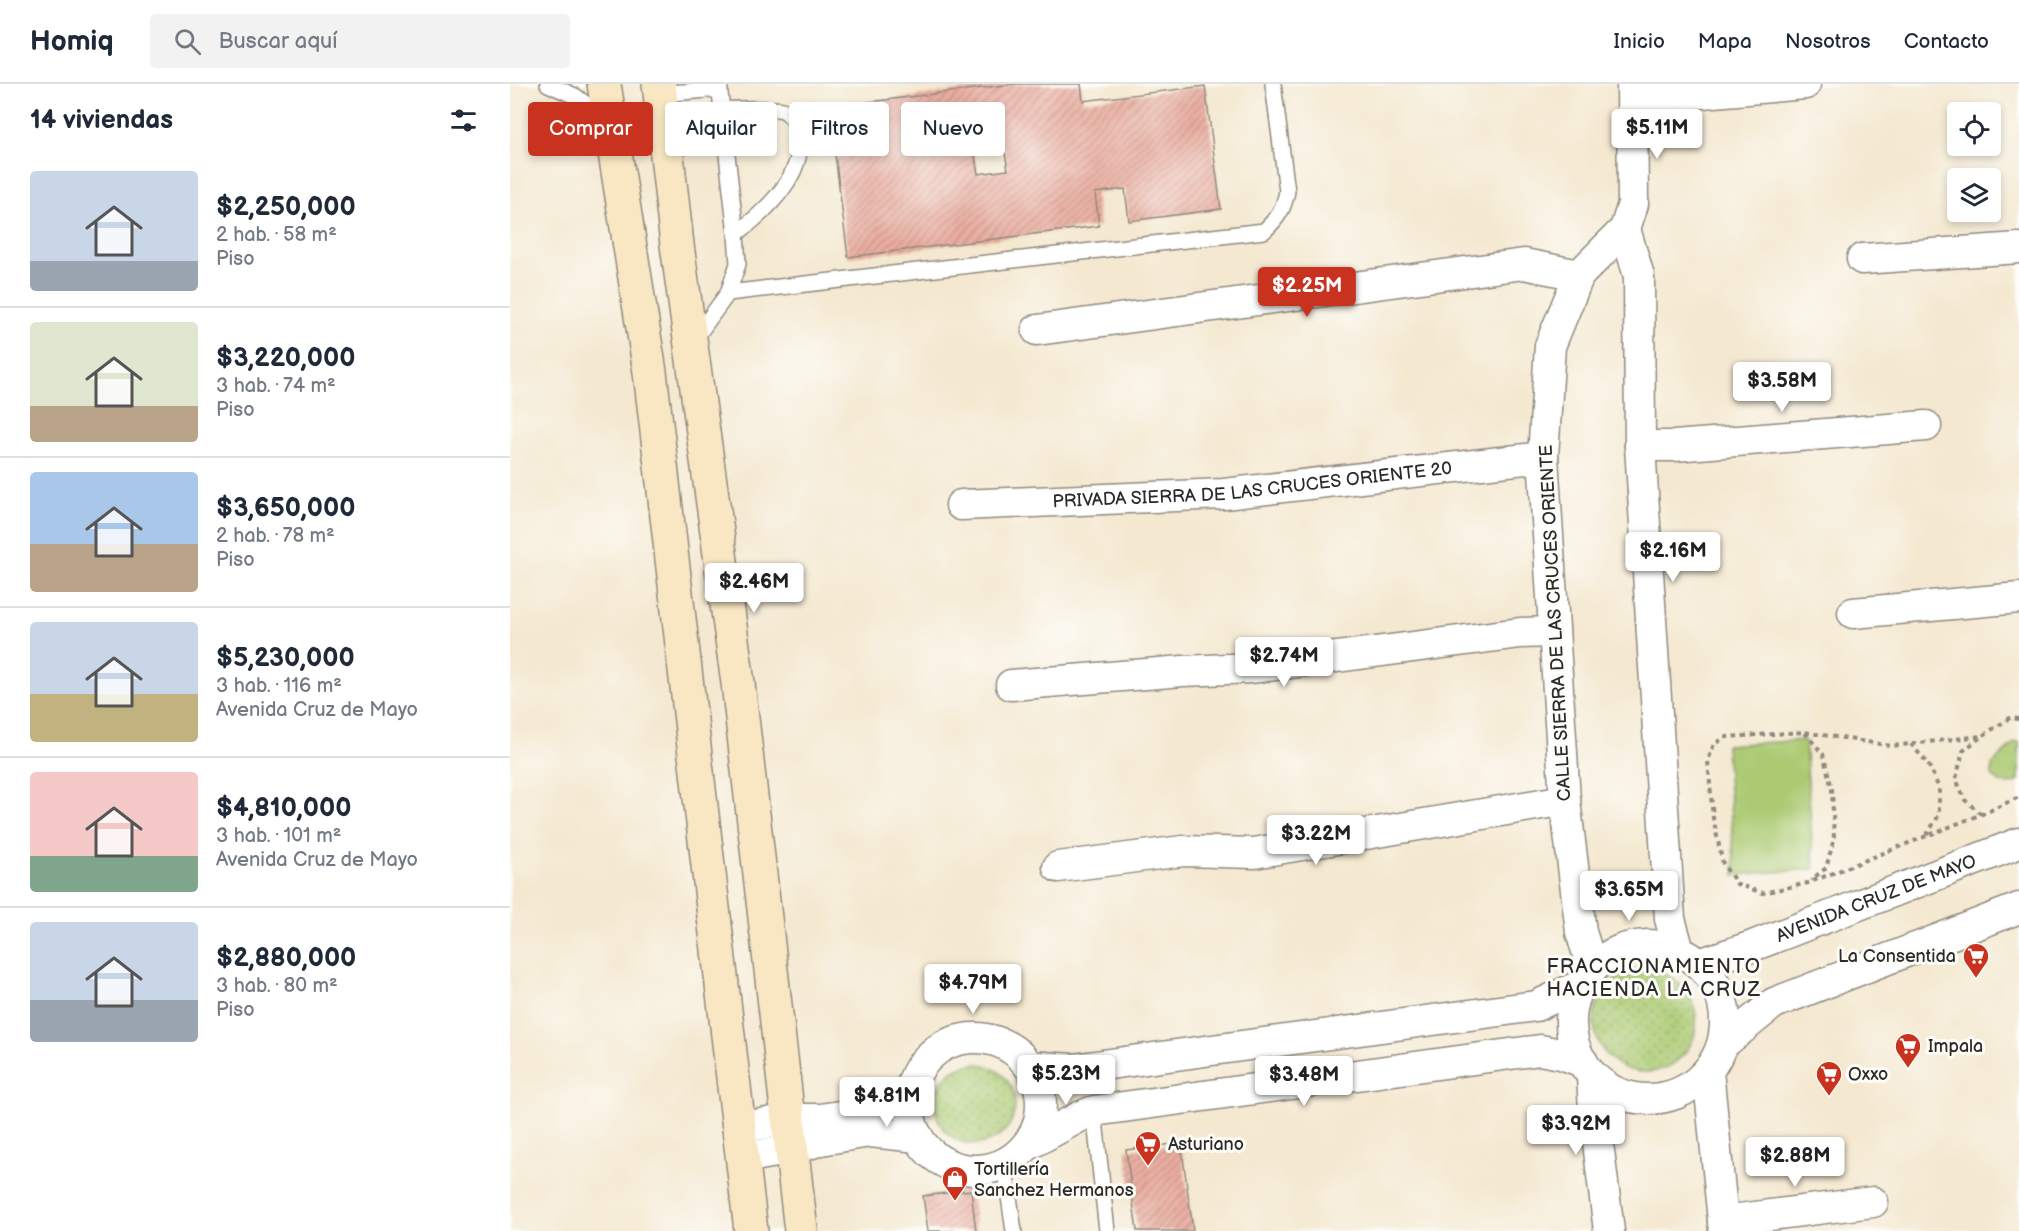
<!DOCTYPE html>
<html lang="es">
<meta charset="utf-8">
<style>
body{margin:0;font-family:"Balsamiq Sans",sans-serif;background:#f2f2f3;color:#1f2937;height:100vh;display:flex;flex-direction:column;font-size:22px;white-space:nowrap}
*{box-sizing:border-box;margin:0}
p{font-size:20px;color:#747a83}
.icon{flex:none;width:33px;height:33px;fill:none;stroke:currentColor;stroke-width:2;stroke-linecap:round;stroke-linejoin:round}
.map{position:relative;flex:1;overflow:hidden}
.side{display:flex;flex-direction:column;background:#fff;width:510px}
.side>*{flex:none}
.banner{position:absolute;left:18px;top:18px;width:570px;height:54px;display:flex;gap:12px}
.buttons{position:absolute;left:1437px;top:18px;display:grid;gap:12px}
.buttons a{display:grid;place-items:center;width:54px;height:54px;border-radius:6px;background:#fff;box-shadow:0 3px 9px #0003;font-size:30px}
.price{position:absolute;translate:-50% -51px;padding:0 14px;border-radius:6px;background:#fff;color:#222;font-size:20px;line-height:39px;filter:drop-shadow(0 2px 3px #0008)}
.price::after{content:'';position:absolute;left:50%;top:36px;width:18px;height:14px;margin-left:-9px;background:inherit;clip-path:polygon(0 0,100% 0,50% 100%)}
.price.selected{background:#c8321e;color:#fff}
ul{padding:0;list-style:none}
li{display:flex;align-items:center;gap:18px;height:150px;padding:0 30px}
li+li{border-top:2px solid #e0e1e3}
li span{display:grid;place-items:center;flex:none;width:168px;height:120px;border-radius:6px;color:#555}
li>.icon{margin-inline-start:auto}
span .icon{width:72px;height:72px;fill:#fffc;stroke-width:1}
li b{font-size:26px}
h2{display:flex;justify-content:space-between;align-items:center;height:72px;padding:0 30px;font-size:26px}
.pill{padding:0 21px;border-radius:6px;background:#fff;box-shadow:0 3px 9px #0003;font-size:21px;line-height:54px}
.pill.selected{background:#c8321e;color:#fff}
header{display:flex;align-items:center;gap:36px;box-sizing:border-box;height:84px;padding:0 30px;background:#fff;border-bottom:2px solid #e0e1e3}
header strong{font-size:28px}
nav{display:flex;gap:33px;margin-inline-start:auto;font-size:21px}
.search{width:420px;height:54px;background:#f2f2f3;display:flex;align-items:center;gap:15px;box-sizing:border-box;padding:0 21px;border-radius:6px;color:#747a83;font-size:22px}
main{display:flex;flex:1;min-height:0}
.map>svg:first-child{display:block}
.park{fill:#abca72;stroke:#6b7a4e;stroke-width:1.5}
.garden{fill:url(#garden-dots);stroke:#6b7a4e;stroke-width:1.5}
.building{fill:url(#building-hatch);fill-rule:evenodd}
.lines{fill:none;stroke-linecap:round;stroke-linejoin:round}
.lane-casing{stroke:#908a7e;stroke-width:18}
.street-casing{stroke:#908a7e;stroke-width:33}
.secondary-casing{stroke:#908a7e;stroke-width:36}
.path{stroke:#908a7e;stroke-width:4;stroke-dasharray:4.5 4.5;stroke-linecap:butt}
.lane{stroke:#fff;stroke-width:15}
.street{stroke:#fff;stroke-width:30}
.secondary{stroke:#f9e7c3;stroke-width:33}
.labels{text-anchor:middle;stroke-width:6;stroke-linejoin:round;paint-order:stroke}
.street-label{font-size:18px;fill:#2b2b2b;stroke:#fdfcf7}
.poi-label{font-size:18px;fill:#2b2b2b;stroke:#fdfcf7;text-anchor:start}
.neighbourhood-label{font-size:20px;letter-spacing:1.5px;fill:#2b2b2b;stroke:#fdfcf7}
</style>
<header>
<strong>Homiq</strong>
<div class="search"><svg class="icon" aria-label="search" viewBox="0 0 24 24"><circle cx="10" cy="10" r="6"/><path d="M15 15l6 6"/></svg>Buscar aquí</div>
<nav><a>Inicio</a><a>Mapa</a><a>Nosotros</a><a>Contacto</a></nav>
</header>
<main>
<section class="side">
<h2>14 viviendas<svg class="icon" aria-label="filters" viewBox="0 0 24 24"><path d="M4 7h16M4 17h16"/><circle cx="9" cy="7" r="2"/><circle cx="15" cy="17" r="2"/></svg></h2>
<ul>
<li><span style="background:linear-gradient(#c9d6e8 75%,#9aa5b1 0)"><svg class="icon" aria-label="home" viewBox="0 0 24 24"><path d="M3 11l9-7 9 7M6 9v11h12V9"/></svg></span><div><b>$2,250,000</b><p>2 hab. · 58 m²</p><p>Piso</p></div></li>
<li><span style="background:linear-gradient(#dfe7d0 70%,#b9a48a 0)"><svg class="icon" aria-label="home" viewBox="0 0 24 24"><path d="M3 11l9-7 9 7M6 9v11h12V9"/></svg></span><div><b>$3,220,000</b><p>3 hab. · 74 m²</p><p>Piso</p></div></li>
<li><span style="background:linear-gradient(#a9c7e8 60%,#b9a48a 0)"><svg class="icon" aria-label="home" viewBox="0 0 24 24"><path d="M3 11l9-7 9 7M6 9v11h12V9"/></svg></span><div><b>$3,650,000</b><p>2 hab. · 78 m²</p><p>Piso</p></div></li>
<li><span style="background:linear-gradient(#c9d6e8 60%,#c2b280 0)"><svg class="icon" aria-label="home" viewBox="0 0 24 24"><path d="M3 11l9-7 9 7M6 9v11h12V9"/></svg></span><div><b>$5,230,000</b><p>3 hab. · 116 m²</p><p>Avenida Cruz de Mayo</p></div></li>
<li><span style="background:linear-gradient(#f6c9c9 70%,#7fa58c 0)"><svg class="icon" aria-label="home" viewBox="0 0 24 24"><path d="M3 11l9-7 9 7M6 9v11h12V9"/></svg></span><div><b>$4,810,000</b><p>3 hab. · 101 m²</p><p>Avenida Cruz de Mayo</p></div></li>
<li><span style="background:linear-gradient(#c9d6e8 65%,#9aa5b1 0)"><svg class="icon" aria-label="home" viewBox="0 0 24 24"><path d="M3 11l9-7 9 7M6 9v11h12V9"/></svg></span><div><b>$2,880,000</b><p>3 hab. · 80 m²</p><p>Piso</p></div></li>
</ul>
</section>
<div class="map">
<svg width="1509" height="1147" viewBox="0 0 1509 1147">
<defs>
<pattern id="garden-dots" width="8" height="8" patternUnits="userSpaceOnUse" patternTransform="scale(1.5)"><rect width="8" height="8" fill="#abca72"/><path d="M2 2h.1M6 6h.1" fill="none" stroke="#8ba45e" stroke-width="1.8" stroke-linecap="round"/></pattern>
<pattern id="building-hatch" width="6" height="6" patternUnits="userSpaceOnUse" patternTransform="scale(1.5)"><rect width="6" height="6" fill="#ebaea1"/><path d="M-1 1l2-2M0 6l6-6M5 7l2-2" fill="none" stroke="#bf8e83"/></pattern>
</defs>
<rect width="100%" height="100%" fill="#fdfcf7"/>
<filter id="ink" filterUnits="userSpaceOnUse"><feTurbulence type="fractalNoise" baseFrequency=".0167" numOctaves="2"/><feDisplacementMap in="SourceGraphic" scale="12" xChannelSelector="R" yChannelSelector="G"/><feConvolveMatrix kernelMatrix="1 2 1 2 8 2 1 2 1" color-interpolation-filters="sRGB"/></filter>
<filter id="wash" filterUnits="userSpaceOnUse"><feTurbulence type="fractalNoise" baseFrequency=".008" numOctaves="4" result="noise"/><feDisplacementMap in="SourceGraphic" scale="24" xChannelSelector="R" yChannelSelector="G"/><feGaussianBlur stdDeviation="1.35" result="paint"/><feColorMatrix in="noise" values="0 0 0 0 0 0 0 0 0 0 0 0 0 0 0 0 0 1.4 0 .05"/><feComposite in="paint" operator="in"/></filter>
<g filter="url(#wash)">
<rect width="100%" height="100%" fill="#f4e8d0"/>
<path class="park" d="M1295 656 1304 785 1225 791 1216 661Z
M1509 658V697C1497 702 1492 701 1482 692V681L1504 659Z"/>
<path class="garden" d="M1084 937a51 51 0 1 1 102 0a51 51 0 1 1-102 0Z
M425 1020a40 40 0 1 1 80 0a40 40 0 1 1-80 0Z"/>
<g id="blocks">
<path class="building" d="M504 0H571L573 17 695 2 711 125 619 137 615 105 585 109 589 142 338 173 319 23ZM494 63 498 86 468 90 464 67Z
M671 1059 683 1147H627L616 1066Z
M461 1106 466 1147H418L413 1112Z"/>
</g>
</g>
<g filter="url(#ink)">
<use href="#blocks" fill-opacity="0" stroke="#908a7e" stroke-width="1.5"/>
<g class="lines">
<g class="lane-casing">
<path id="lane" d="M38 0 65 12 98 37
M149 10 210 5
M212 25C224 26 264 23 273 26 281 30 287 40 289 48 297 90 255 128 226 150
M218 209 754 147C767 135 774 125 777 107L763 0
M183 257 218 209 228 180 226 150 209 0
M584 1027 597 1147
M494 1079 504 1147"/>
</g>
<g class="street-casing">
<g id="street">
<path d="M1123 15 1295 0"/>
<path d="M1115 145 1129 192 1130 362 1160 835 1169 867"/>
<path d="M1352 175 1509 164"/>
<path d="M527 246 1014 180 1069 191"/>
<path d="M1130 362H1164L1416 342"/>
<path id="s1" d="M451 421 714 410 1033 373"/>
<path d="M1343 529 1509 514"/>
<path d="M501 601 673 587 742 584 1010 549 1044 548"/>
<path d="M548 783 673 767 744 769 1055 716"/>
<circle cx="1138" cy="938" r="77"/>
<path id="s2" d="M1189 880 1240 863 1509 759"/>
<path d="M1082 883 1071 848 1055 716 1033 373 1040 262 1069 191 1115 145 1123 120 1122 0"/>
<circle cx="465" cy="1020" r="66"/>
<path d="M1212 961 1264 919 1509 824"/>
<path d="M519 982 563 985 1026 922 1069 902"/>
<path d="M1198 987 1214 1147"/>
<path d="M1082 992 1084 1027 1099 1147"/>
<path d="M229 1044 280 1035H310L356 1028 398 1011"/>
<path d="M518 1061 569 1033 584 1027 1030 966 1051 970 1073 978"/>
<path d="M233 1074 283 1065 311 1056 360 1048 408 1053"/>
<path d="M1213 1137 1363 1118"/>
</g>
</g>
<g class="secondary-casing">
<path id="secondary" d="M94 0 140 288 241 1147
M149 0 167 161 228 599 291 1147"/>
</g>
<path class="path" d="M1509 635 1500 634 1472 652 1382 662 1294 648 1217 653 1204 660 1198 677 1203 734 1213 780 1227 800 1253 809 1298 799 1477 728 1509 713
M1295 649 1313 670 1322 705 1324 755 1316 784 1301 796
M1401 660 1418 680 1429 704V731L1416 752
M1471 730 1455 716 1446 695 1453 667 1472 652"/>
<use href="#lane" class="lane"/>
<use href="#street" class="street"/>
<use href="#secondary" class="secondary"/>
</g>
</g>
<defs>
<g id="supermarket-pin" transform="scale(1.35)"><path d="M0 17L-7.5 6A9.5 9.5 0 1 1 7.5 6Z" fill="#c8321e" stroke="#fdfcf7"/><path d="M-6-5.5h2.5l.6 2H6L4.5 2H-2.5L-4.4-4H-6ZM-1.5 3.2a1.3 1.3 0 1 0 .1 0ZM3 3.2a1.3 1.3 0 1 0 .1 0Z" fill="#fff"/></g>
<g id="shop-pin" transform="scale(1.35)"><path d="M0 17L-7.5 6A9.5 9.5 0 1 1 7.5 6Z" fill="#c8321e" stroke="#fdfcf7"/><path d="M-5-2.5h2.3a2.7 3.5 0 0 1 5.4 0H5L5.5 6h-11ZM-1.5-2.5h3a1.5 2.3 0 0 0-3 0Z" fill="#fff"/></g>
</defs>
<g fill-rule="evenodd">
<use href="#supermarket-pin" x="1466" y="872"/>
<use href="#supermarket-pin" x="1398" y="962"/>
<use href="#supermarket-pin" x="1319" y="990"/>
<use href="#supermarket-pin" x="638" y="1060"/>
<use href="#shop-pin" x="445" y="1095"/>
</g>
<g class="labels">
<g class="street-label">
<text dy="6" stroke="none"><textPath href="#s1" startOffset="292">PRIVADA SIERRA DE LAS CRUCES ORIENTE 20</textPath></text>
<text transform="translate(1045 539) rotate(-93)" y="6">CALLE SIERRA DE LAS CRUCES ORIENTE</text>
<text dy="6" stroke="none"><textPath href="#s2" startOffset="189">AVENIDA CRUZ DE MAYO</textPath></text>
</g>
<g class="poi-label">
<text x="1446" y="878" text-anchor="end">La Consentida</text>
<text x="1418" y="968">Impala</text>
<text x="1338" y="996">Oxxo</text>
<text x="658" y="1066">Asturiano</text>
<text x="464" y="1091">Tortillería<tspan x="464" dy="21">Sanchez Hermanos</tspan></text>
</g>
<g class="neighbourhood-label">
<text x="1144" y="889">FRACCIONAMIENTO<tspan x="1144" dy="23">HACIENDA LA CRUZ</tspan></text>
</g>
</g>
</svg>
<div class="buttons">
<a><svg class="icon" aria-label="locate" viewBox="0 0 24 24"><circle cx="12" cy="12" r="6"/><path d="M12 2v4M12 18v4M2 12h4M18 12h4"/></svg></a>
<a><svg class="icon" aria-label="layers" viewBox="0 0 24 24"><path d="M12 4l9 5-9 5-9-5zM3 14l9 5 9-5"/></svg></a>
</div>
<b class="price" style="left:1147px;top:76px">$5.11M</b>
<b class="price selected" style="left:797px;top:234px">$2.25M</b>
<b class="price" style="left:1272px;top:329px">$3.58M</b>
<b class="price" style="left:1163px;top:499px">$2.16M</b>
<b class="price" style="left:244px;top:530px">$2.46M</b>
<b class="price" style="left:774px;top:604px">$2.74M</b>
<b class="price" style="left:806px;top:782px">$3.22M</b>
<b class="price" style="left:1119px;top:838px">$3.65M</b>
<b class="price" style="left:463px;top:931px">$4.79M</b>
<b class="price" style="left:556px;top:1022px">$5.23M</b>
<b class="price" style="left:794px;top:1023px">$3.48M</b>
<b class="price" style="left:377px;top:1044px">$4.81M</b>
<b class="price" style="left:1066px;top:1072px">$3.92M</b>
<b class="price" style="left:1285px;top:1104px">$2.88M</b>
<div class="banner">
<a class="pill selected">Comprar</a>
<a class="pill">Alquilar</a>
<a class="pill">Filtros</a>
<a class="pill">Nuevo</a>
</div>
</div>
</main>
